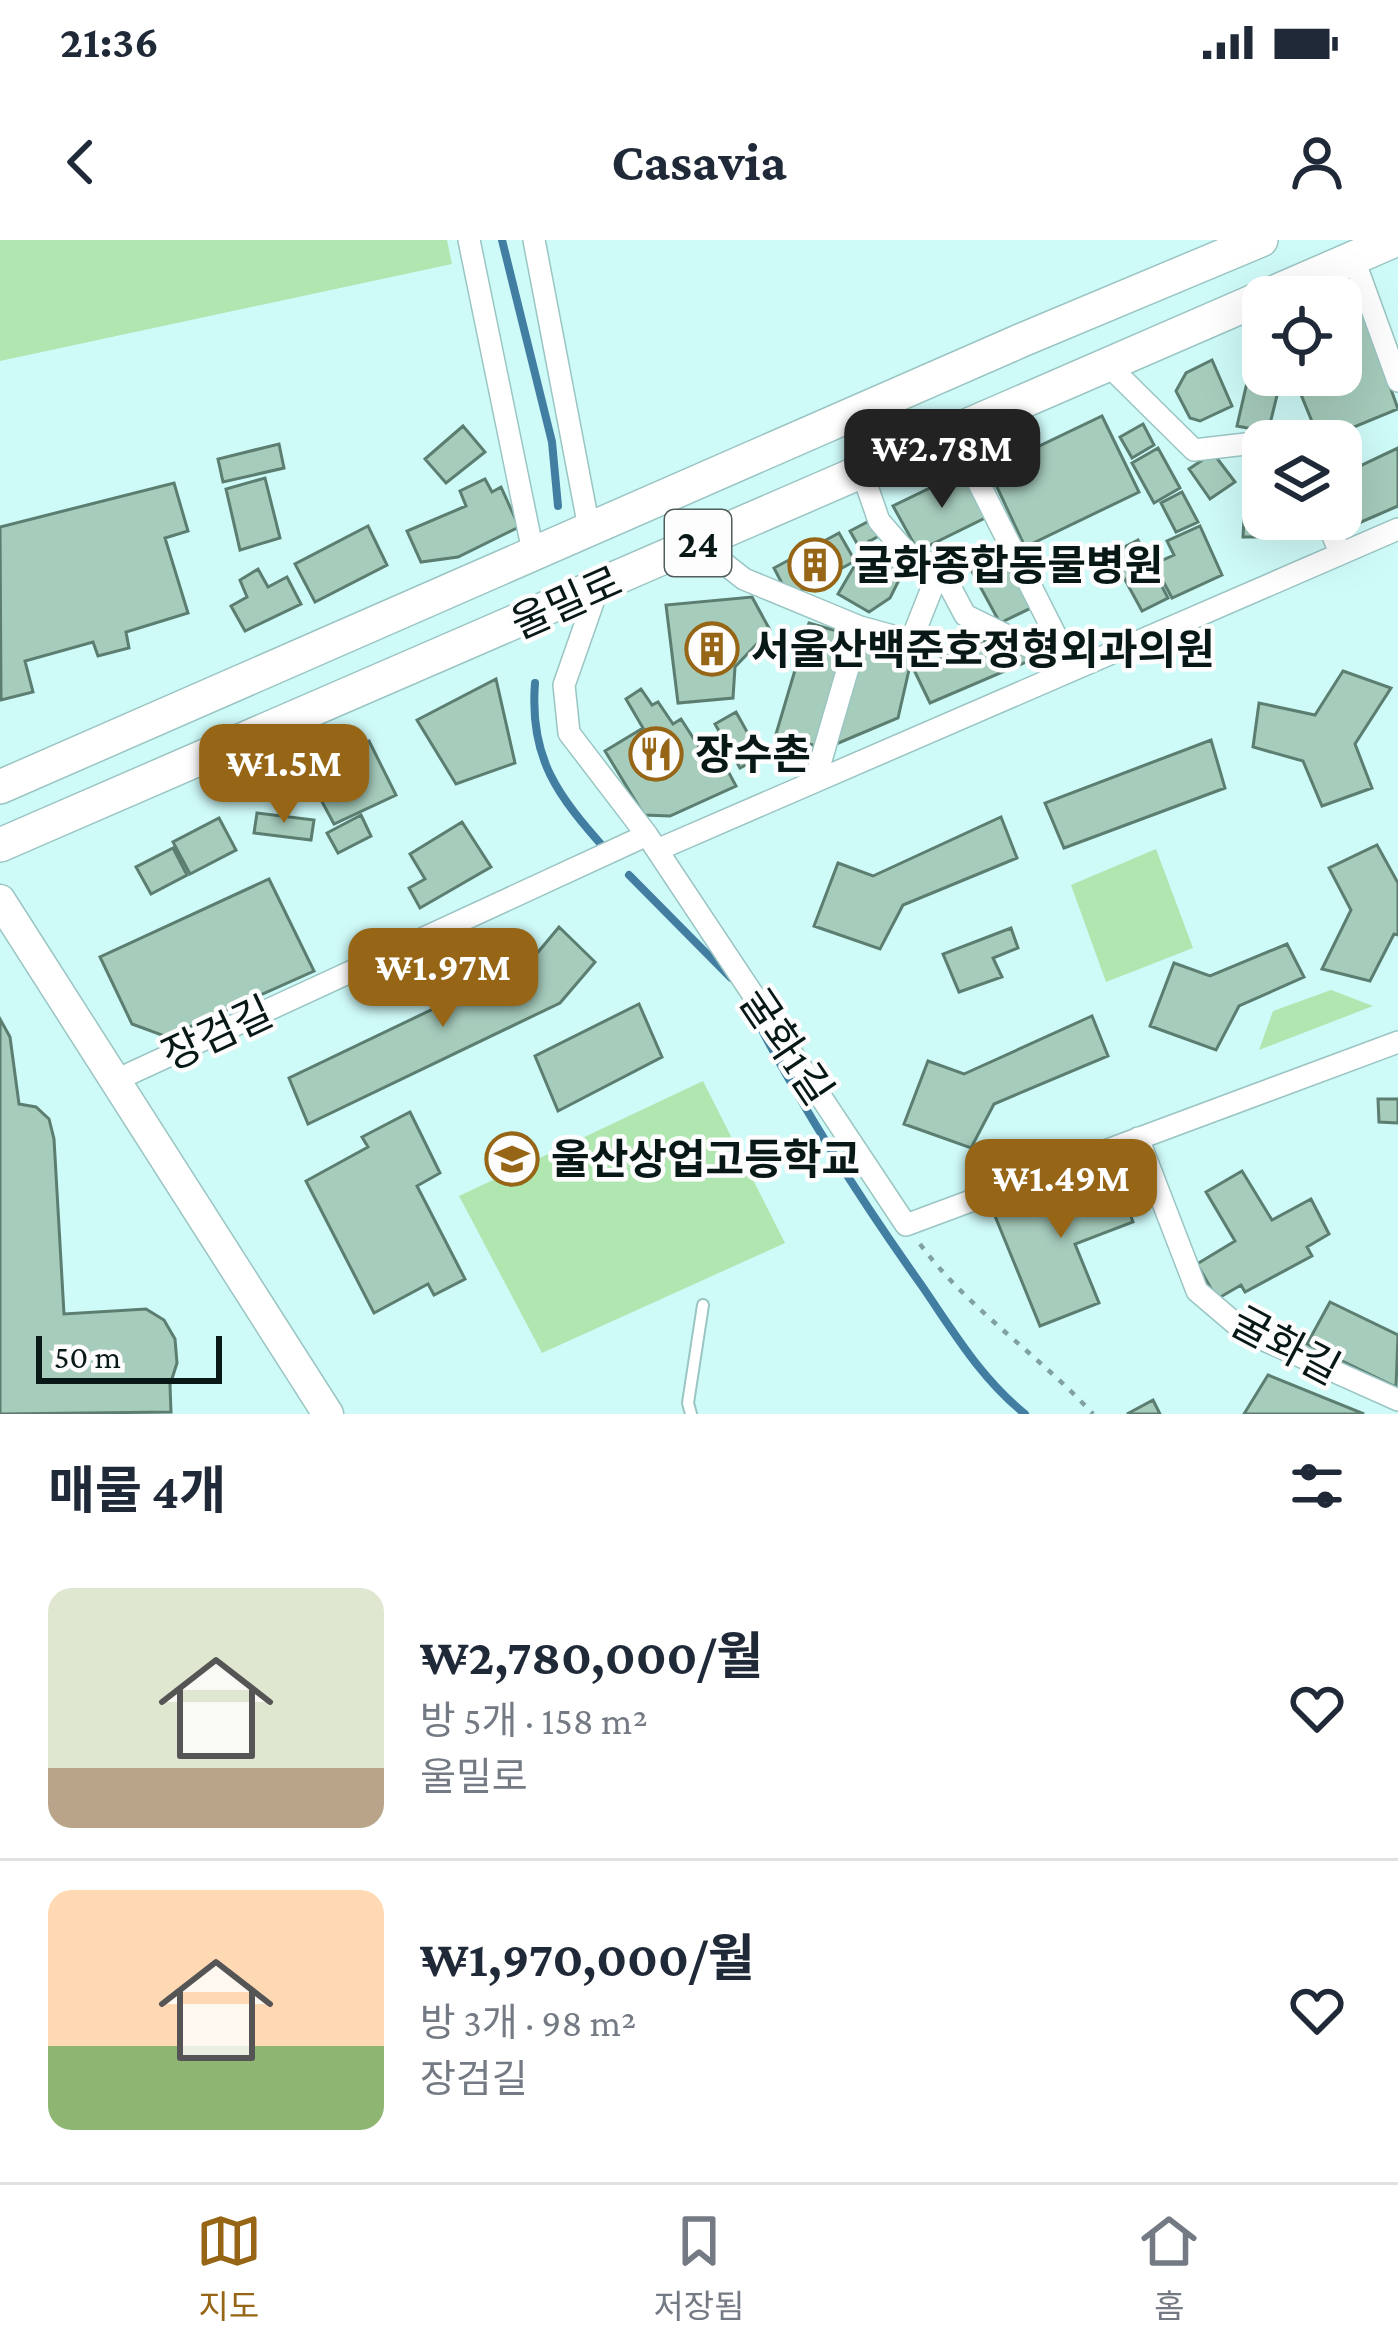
<!DOCTYPE html>
<html lang="ko">
<meta charset="utf-8">
<style>
body{margin:0;font-family:"Crimson Pro","Noto Sans KR",serif;background:#f2f2f3;color:#1f2937;height:100vh;display:flex;flex-direction:column;font-size:45px;white-space:nowrap}
*{box-sizing:border-box;margin:0}
p{font-size:39px;color:#747a83}
.icon{flex:none;width:66px;height:66px;fill:none;stroke:currentColor;stroke-width:2;stroke-linecap:round;stroke-linejoin:round}
.map{position:relative;height:1174px;overflow:hidden}
.panel{display:flex;flex-direction:column;background:#fff;flex:1}
.panel>*{flex:none}
.fabs{position:absolute;left:1242px;top:36px;display:grid;gap:24px}
.fabs a{display:grid;place-items:center;width:120px;height:120px;border-radius:24px;background:#fff;box-shadow:0 12px 48px #0002;font-size:60px}
.scale{position:absolute;left:36px;bottom:30px;width:186px;box-sizing:border-box;padding-left:12px;border:6px solid #071817;border-top:0;font-size:33px;line-height:42px;white-space:nowrap;color:#071817;-webkit-text-stroke:9px #fdfdfd;paint-order:stroke}
.price{position:absolute;translate:-50% -102px;padding:0 27px;border-radius:24px;background:#966616;color:#fff;font-size:39px;line-height:78px;filter:drop-shadow(0 3px 6px #0008)}
.price::after{content:'';position:absolute;left:50%;top:72px;width:36px;height:27px;margin-left:-18px;background:inherit;clip-path:polygon(0 0,100% 0,50% 100%)}
.price.selected{background:#222;color:#fff}
ul{padding:0;list-style:none}
li{display:flex;align-items:center;gap:36px;height:300px;padding:0 48px}
li+li{border-top:3px solid #e0e1e3}
li span{display:grid;place-items:center;flex:none;width:336px;height:240px;border-radius:24px;color:#555}
li>.icon{margin-inline-start:auto}
span .icon{width:144px;height:144px;fill:#fffc;stroke-width:1}
li b{font-size:51px}
h2{display:flex;justify-content:space-between;align-items:center;height:144px;padding:0 48px;font-size:51px}
.status{display:flex;justify-content:space-between;align-items:center;height:84px;padding:0 60px;background:#fff;direction:ltr}
.status svg{height:33px;fill:currentColor}
header{display:flex;justify-content:space-between;align-items:center;height:156px;padding:0 48px;background:#fff;font-size:54px;font-weight:700}
.tab-bar{display:flex;justify-content:space-around;align-items:center;height:168px;border-top:3px solid #e0e1e3;background:#fff;font-size:33px;color:#747a83}
.tab-bar a{display:grid;justify-items:center;gap:6px}
.tab-bar .selected{color:#966616}
.map>svg:first-child{display:block}
.green{fill:#b0e7b1}
.lines{fill:none;stroke-linecap:round;stroke-linejoin:round}
.stream{stroke:#427ea2;stroke-width:8}
.building{fill:#a6ccbc;stroke:#5b7e71;stroke-width:3}
.service-casing{stroke:#9ac5c3;stroke-width:14}
.minor-casing{stroke:#9ac5c3;stroke-width:24}
.secondary-casing{stroke:#9ac5c3;stroke-width:33}
.primary-casing{stroke:#9ac5c3;stroke-width:36}
.path{stroke:#80a1a0;stroke-width:4.5;stroke-dasharray:6 9;stroke-linecap:butt}
.service{stroke:#fff;stroke-width:10}
.minor{stroke:#fff;stroke-width:21}
.secondary{stroke:#fff;stroke-width:30}
.primary{stroke:#fff;stroke-width:33}
.labels{text-anchor:middle;stroke-width:9;stroke-linejoin:round;paint-order:stroke}
.shield{fill:#fdfdfd;stroke:#515d5c;stroke-width:3}
.shield-label{font-size:39px;font-weight:bold;fill:#071817}
.poi-label{font-size:42px;font-weight:bold;fill:#071817;stroke:#fdfdfd;text-anchor:start}
.street-label{font-size:42px;fill:#071817;stroke:#fdfdfd}
</style>
<div class="status"><b>21:36</b><svg viewBox="0 0 49 12"><path d="M0 12V9h3v3zM5 12V6h3v6zM10 12V3h3v9zM15 12V0h3v12zM26 1h20v11H26zM47 4h2v5h-2z"/></svg></div>
<header><svg class="icon" aria-label="back" viewBox="0 0 24 24"><path d="M15 5l-7 7 7 7"/></svg>Casavia<svg class="icon" aria-label="person" viewBox="0 0 24 24"><circle cx="12" cy="8" r="4"/><path d="M4 21q1-7 8-7t8 7"/></svg></header>
<div class="map">
<svg width="1398" height="1174" viewBox="0 0 1398 1174">
<rect width="100%" height="100%" fill="#cefaf8"/>
<path class="green" d="M0 0H447L452 24 0 121Z
M1156 609 1193 708 1106 742 1071 645Z
M1331 750 1373 766 1259 810 1273 771Z
M703 841 785 1003 542 1113 459 956Z"/>
<g class="lines">
<path class="stream" d="M502 0 552 202 558 266
M535 443C529 519 558 556 607 611
M629 635 731 738
M749 765C799 864 858 956 922 1046 955 1094 980 1137 1025 1174"/>
</g>
<path class="building" d="M1356 51 1398 169 1320 201 1293 135H1341V58Z
M1212 120 1232 166 1200 181 1190 178 1176 151 1186 133Z
M1251 125 1263 128V135H1282L1268 192 1237 186Z
M1102 176 1139 252 1025 307 989 230Z
M1143 184 1154 205 1132 218 1120 197Z
M463 186 485 212 446 243 425 219Z
M279 204 284 228 223 242 218 219Z
M1158 208 1180 248 1154 263 1132 223Z
M1398 208V266L1352 286 1341 261V235Z
M1213 213 1235 242 1210 259 1189 229Z
M967 230 989 276 918 311 893 266Z
M265 238 280 298 240 310 226 249Z
M485 239 492 252 501 247 519 287 458 317 421 322 407 291 466 266 460 251Z
M174 243 188 291 165 298 188 373 126 392 129 408 98 416 93 402 25 421 33 452 1 460 0 287Z
M1182 252 1198 282 1176 292 1161 263Z
M1245 259H1263V279H1273L1272 297H1243Z
M871 280 879 296 859 307 850 291Z
M368 286 387 325 315 362 295 324Z
M1200 286 1222 335 1172 358 1154 324 1174 315 1167 301Z
M839 293 855 321 789 357 774 328Z
M1138 300 1168 358 1142 371 1111 314Z
M869 301 907 324 890 358 869 372 838 354Z
M1004 311 1033 367 1000 383 970 328Z
M258 329 268 347 287 337 301 364 245 391 231 366 247 357 240 340Z
M752 357 770 390 735 427 733 458 678 463 666 365Z
M809 383 851 395 816 506 776 494Z
M865 396 914 408 898 478 829 507Z
M984 400 1033 419 930 463 914 430Z
M1343 431 1391 448 1355 504 1372 548 1322 566 1303 521 1253 507 1259 463 1315 475Z
M496 439 515 523 456 544 417 480Z
M641 449 652 465 658 462 673 484 681 479 710 524 721 518 736 546 670 576 644 575 605 511 643 488 626 459Z
M736 472 761 517 740 528 715 484Z
M1211 500 1225 548 1064 608 1045 563Z
M369 501 396 555 334 584 306 532Z
M257 573 314 580 311 600 254 593Z
M361 575 371 596 338 613 327 593Z
M1001 577 1017 618 903 665 880 709 814 686 838 623 873 636Z
M219 578 236 610 190 634 173 602Z
M462 582 491 627 420 668 409 648 425 639 410 614Z
M1377 605 1398 643V695L1394 694 1370 741 1322 729 1351 670 1329 628Z
M173 608 187 635 151 654 136 627Z
M269 639 314 731 167 797 132 784 100 717Z
M559 687 595 722 560 763 308 884 289 838 529 723Z
M1011 688 1018 708 993 718 1002 737 959 752 943 714Z
M1287 704 1304 737 1239 766 1216 810 1150 786 1174 723 1210 736Z
M639 764 662 817 558 871 535 816Z
M1092 776 1108 816 994 864 971 908 904 884 928 821 964 834Z
M0 779 10 797 19 864 36 867 49 879 54 899 64 1074 146 1069 164 1080 175 1099 177 1123 170 1145 171 1172 0 1174Z
M1378 859H1398V883L1379 882Z
M410 872 440 933 417 946 465 1039 434 1055 428 1044 374 1073 306 941 368 907 362 897Z
M1112 927 1133 982 1075 1004 1099 1063 1040 1086 993 971Z
M1242 931 1272 980 1311 959 1329 994 1307 1007 1312 1016 1245 1052 1241 1045 1217 1059 1197 1024 1235 1001 1206 952Z
M1330 1062 1398 1095 1396 1147 1307 1104Z
M1268 1135 1364 1174H1244Z
M1153 1160 1160 1174H1127Z"/>
<g class="lines">
<g class="service-casing">
<path id="service" d="M691 1174 688 1163 703 1065"/>
</g>
<g class="minor-casing">
<path id="minor" d="M469 0 533 312
M534 0 589 288
M1353 17 1398 141
M1107 124 1194 210 1263 202
M953 192 1072 428
M1274 201H1294
M862 232 879 281 906 312 940 328 965 375 1072 428
M1326 279 1340 313
M698 303 744 339 860 387 815 541
M598 348 564 445 569 493 647 595 906 985 1398 802
M860 387 911 401 940 328
M657 610 1398 289
M114 841 647 595
M1138 898 1197 1051 1244 1091 1398 1160"/>
</g>
<g class="secondary-casing">
<path id="secondary" d="M0 660 328 1174"/>
</g>
<g class="primary-casing">
<path id="primary" d="M0 547 1022 100 1261 0
M0 605 1395 0"/>
</g>
<path class="path" d="M920 1004C968 1069 1038 1114 1093 1174"/>
<use href="#service" class="service"/>
<use href="#minor" class="minor"/>
<use href="#secondary" class="secondary"/>
<use href="#primary" class="primary"/>
</g>
<defs>
<g id="building-ring" transform="scale(2.7)"><circle r="9.5" fill="#fdfdfd" stroke="#966616" stroke-width="1.5"/><path d="M-4-6H4V6H1V3H-1V6H-4ZM-2.5-4.3h1.7v1.8h-1.7ZM.8-4.3h1.7v1.8H.8ZM-2.5-1h1.7V.8h-1.7ZM.8-1h1.7V.8H.8Z" fill="#966616"/></g>
<g id="restaurant-ring" transform="scale(2.7)"><circle r="9.5" fill="#fdfdfd" stroke="#966616" stroke-width="1.5"/><path d="M-5-6h1v4h1v-4h1v4h1v-4h1v5L-1.5 .5V6h-2V.5L-5-1ZM5-6V6H3V1.5H1.5Q1.5-4 5-6Z" fill="#966616"/></g>
<g id="school-ring" transform="scale(2.7)"><circle r="9.5" fill="#fdfdfd" stroke="#966616" stroke-width="1.5"/><path d="M0-5L7-2L0 1L-7-2ZM-4 1L0 2.5L4 1V4Q0 6-4 4Z" fill="#966616"/></g>
</defs>
<g fill-rule="evenodd">
<use href="#building-ring" x="815" y="325"/>
<use href="#building-ring" x="712" y="409"/>
<use href="#restaurant-ring" x="656" y="514"/>
<use href="#school-ring" x="512" y="919"/>
</g>
<g class="labels">
<rect class="shield" x="665" y="270" width="66" height="66" rx="9"/>
<g class="shield-label">
<text x="698" y="317">24</text>
</g>
<g class="poi-label">
<text x="854" y="340">굴화종합동물병원</text>
<text x="751" y="424">서울산백준호정형외과의원</text>
<text x="695" y="529">장수촌</text>
<text x="551" y="934">울산상업고등학교</text>
</g>
<g class="street-label">
<text transform="translate(566 362) rotate(-24)" y="15">울밀로</text>
<text transform="translate(217 793) rotate(-25)" y="15">장검길</text>
<text transform="translate(787 806) rotate(56)" y="15">굴화1길</text>
<text transform="translate(1286 1105) rotate(28)" y="15">굴화길</text>
</g>
</g>
</svg>
<div class="fabs">
<a><svg class="icon" aria-label="locate" viewBox="0 0 24 24"><circle cx="12" cy="12" r="6"/><path d="M12 2v4M12 18v4M2 12h4M18 12h4"/></svg></a>
<a><svg class="icon" aria-label="layers" viewBox="0 0 24 24"><path d="M12 4l9 5-9 5-9-5zM3 14l9 5 9-5"/></svg></a>
</div>
<div class="scale">50 m</div>
<b class="price selected" style="left:942px;top:271px">₩2.78M</b>
<b class="price" style="left:284px;top:586px">₩1.5M</b>
<b class="price" style="left:443px;top:790px">₩1.97M</b>
<b class="price" style="left:1061px;top:1001px">₩1.49M</b>
</div>
<section class="panel">
<h2>매물 4개<svg class="icon" aria-label="filters" viewBox="0 0 24 24"><path d="M4 7h16M4 17h16"/><circle cx="9" cy="7" r="2"/><circle cx="15" cy="17" r="2"/></svg></h2>
<ul>
<li><span style="background:linear-gradient(#dfe7d0 75%,#b9a48a 0)"><svg class="icon" aria-label="home" viewBox="0 0 24 24"><path d="M3 11l9-7 9 7M6 9v11h12V9"/></svg></span><div><b>₩2,780,000/월</b><p>방 5개 · 158 m²</p><p>울밀로</p></div><svg class="icon" aria-label="heart" viewBox="0 0 24 24"><path d="M12 20l-8-8c-3-5 5-10 8-4 3-6 11-1 8 4z"/></svg></li>
<li><span style="background:linear-gradient(#ffd9b3 65%,#8fb573 0)"><svg class="icon" aria-label="home" viewBox="0 0 24 24"><path d="M3 11l9-7 9 7M6 9v11h12V9"/></svg></span><div><b>₩1,970,000/월</b><p>방 3개 · 98 m²</p><p>장검길</p></div><svg class="icon" aria-label="heart" viewBox="0 0 24 24"><path d="M12 20l-8-8c-3-5 5-10 8-4 3-6 11-1 8 4z"/></svg></li>
</ul>
</section>
<nav class="tab-bar">
<a class="selected"><svg class="icon" aria-label="map" viewBox="0 0 24 24"><path d="M3 6l6-2 6 2 6-2v14l-6 2-6-2-6 2zM9 4v14M15 6v14"/></svg>지도</a>
<a><svg class="icon" aria-label="saved" viewBox="0 0 24 24"><path d="M7 4h10v16l-5-4-5 4z"/></svg>저장됨</a>
<a><svg class="icon" aria-label="home" viewBox="0 0 24 24"><path d="M3 11l9-7 9 7M6 9v11h12V9"/></svg>홈</a>
</nav>
